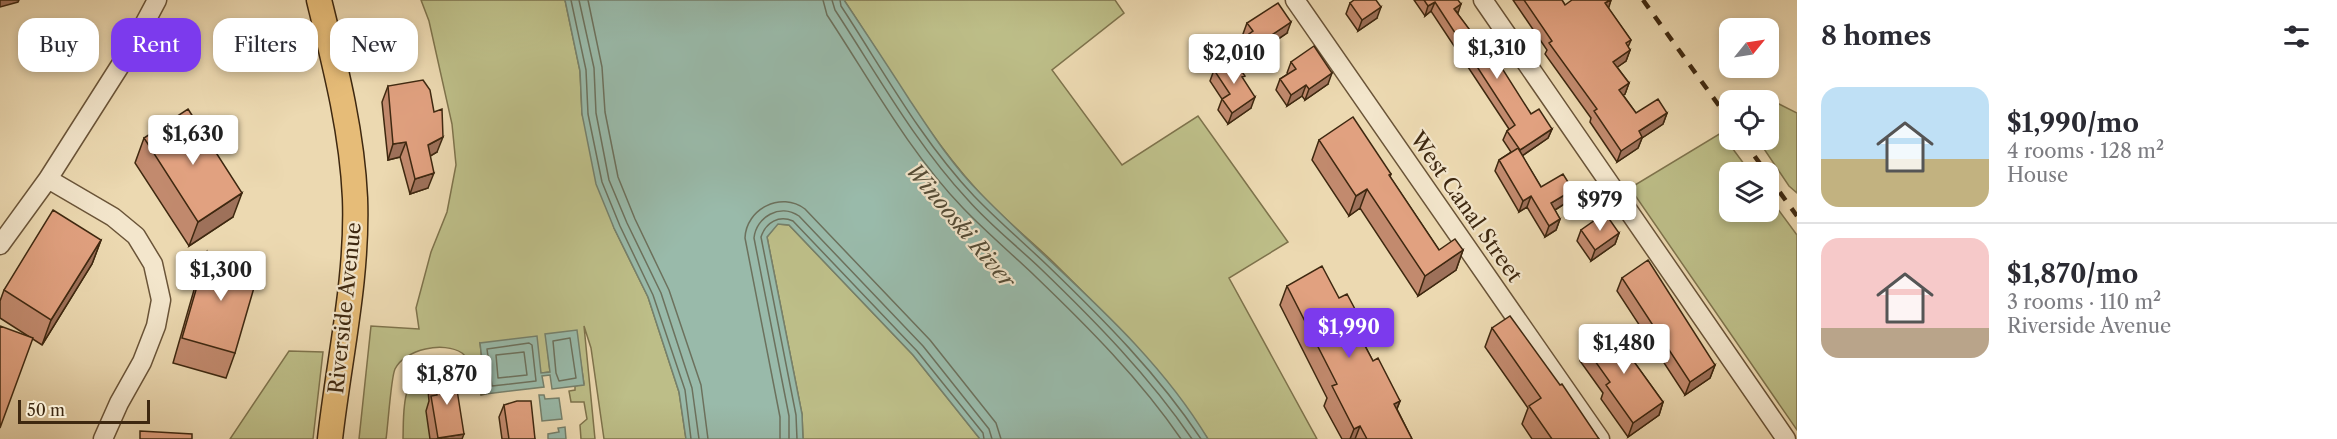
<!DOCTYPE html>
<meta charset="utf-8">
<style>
body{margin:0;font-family:"Libre Caslon Text",serif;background:#f2f2f3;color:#2b2b33;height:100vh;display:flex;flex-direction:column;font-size:22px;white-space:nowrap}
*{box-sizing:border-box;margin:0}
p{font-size:20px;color:#7c7c81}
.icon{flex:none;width:33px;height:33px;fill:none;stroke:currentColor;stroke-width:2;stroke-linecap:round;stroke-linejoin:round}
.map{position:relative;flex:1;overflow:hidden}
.side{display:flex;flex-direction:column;background:#fff;width:540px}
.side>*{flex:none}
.top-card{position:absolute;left:18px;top:18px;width:570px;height:54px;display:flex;gap:12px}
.needle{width:39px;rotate:60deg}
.fabs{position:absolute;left:1719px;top:18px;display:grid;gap:12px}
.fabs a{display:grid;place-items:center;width:60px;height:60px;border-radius:12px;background:#fff;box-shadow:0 3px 9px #0003;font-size:30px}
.scale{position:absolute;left:18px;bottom:15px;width:132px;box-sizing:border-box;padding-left:6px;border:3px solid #3e2810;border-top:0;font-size:16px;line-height:21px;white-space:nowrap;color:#3e2810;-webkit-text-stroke:4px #f3e6cc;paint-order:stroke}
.price{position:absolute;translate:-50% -51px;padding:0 14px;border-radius:6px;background:#fff;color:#222;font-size:20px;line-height:39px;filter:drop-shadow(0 2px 3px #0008)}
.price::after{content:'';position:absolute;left:50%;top:36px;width:18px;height:14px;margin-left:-9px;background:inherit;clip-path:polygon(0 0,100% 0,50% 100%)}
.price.current{background:#7c3aed;color:#fff}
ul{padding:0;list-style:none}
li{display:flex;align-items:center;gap:18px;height:150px;padding:0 24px}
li+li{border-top:2px solid #e1e1e2}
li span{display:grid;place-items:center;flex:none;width:168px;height:120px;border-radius:18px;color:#555}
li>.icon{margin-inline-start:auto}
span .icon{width:72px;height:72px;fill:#fffc;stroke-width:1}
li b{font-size:26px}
h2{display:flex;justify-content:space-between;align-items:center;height:72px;padding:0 24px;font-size:26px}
.tag{padding:0 21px;border-radius:18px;background:#fff;box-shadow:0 3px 9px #0003;font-size:21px;line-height:54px}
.tag.current{background:#7c3aed;color:#fff}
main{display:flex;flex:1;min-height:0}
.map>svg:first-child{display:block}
.green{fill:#bdbe88;stroke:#7e734c;stroke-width:1.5}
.water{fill:#99baaa;stroke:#75806c;stroke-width:1.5}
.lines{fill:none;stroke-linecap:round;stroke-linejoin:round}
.shore{stroke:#6c715d;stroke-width:1.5}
.minor-casing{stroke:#6a5438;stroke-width:21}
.major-casing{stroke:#3e2810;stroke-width:27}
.minor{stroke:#f3e6cc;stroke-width:18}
.major{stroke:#e6bc78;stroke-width:24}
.rail{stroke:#3e2810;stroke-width:4.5;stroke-dasharray:10 10;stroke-linecap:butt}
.wall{fill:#c28a6e;stroke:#3e2810;stroke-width:1.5}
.shaded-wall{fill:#9e715a;stroke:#3e2810;stroke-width:1.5}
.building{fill:#e1a180;stroke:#3e2810;stroke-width:1.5}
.labels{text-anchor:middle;stroke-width:4.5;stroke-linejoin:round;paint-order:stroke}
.street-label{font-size:21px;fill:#3e2810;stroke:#f3e6cc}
.water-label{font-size:22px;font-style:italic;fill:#554c36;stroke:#f3e6cc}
</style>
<main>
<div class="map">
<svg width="1797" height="439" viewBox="0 0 1797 439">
<rect width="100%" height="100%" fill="#ecd9b1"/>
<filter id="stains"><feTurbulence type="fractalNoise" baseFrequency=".00333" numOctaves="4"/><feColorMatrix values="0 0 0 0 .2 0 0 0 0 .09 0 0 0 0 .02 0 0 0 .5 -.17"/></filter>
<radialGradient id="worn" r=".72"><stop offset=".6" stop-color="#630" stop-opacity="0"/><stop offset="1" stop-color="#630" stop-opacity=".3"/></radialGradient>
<path class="green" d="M421 0H565L580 71 582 114 614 228 648 297 679 392 686 439H604L591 348 584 326 595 439H581L580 425 587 419 584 402H571L569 391 575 390V386L584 384 576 331 546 335 550 372 542 373 480 343 486 394 481 395C478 380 475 363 462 353 444 341 405 349 395 369 391 377 388 426 386 439H359L371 326 419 329 416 308 431 252 447 212 456 165 452 124 429 21Z
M844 0H1115L1124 13 1052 70 1122 165 1198 116 1288 242 1229 278 1317 439H1208C1162 371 1111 319 1053 262 1028 238 1000 216 977 190 925 133 887 64 844 0Z
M1779 104 1797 113V193L1789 186 1758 140H1768L1769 115Z
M1721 133 1750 172H1730V212H1768L1769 197 1797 235V430L1630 188Z
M777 224 789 225 913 355 980 439H803L802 414 767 237Z
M289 351 323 352 313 439H230Z
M434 365 450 369 454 380 431 411 430 439H403C404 409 400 376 434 365Z"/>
<path class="water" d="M565 0H844C866 33 888 66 909 99 931 132 952 165 980 193 1058 273 1150 342 1208 439H980L913 355 789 225 778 224 767 237 802 414 803 439H686L679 392 648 297 614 228 596 184 582 114 580 71Z
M577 330 584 385 552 389 550 375 542 376 544 387 486 394 480 343 537 336 541 373 550 372 545 334Z
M539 395H544L545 399 559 398 562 419 542 421Z
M565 427 566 439H548V434L559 432 558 428Z"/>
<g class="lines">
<path class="shore" d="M571 0 586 70 588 114 602 182 620 226 653 295 685 390 691 439
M579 0 594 68 596 113 609 180 627 223 661 293 692 388 699 439
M588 0 602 67 605 112 618 177 635 219 669 290 701 385 708 439
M823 0 827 15C870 80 909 152 963 208 986 232 1012 254 1036 277 1088 327 1140 379 1181 439
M832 0 835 10C877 74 915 143 968 200 990 225 1017 246 1041 269 1096 322 1149 376 1192 439
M840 0 841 6C883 70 921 140 974 196 997 220 1023 242 1047 265 1103 319 1158 374 1201 439
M570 338 576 378 559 381 556 373 553 341Z
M529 343 532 345 536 381 492 386 487 349Z
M524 352 527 375 498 378 496 355Z
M780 439V417L745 238C746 209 781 191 805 209L930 340 996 423 1001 439
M789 439V416L754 238C756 217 780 203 799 216L923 346 989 429 992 439
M797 439 796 415 761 237C766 222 779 215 793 221L917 351 983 433 984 439"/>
<g class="minor-casing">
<path id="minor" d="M1295 0 1600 439
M1483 0 1786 439
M48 179 132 47 157 0
M0 245 48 179 113 217 136 236 153 264 161 300 156 326 142 362 119 403 103 439"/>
</g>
<g class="major-casing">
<path id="major" d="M319 0C335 65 352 131 355 198 358 278 339 359 330 439"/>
</g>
<use href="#minor" class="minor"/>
<use href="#major" class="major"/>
<path class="rail" d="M1643 0 1730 121
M1743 140 1766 172
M1768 176 1797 216"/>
</g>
<path class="wall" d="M1414 0H1458L1457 13 1531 114 1552 129 1548 138 1522 156 1541 187 1573 190 1569 201 1555 210 1560 219 1556 230 1545 237 1527 207 1519 212 1495 171 1499 160 1511 152 1503 140 1507 131 1509 129 1431 11 1425 16Z
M1513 0H1562L1565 5 1611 0 1608 8 1631 40 1628 47 1630 50 1626 61 1617 67 1629 83 1625 94 1623 95 1636 113H1667L1663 124 1642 138 1638 148 1617 162 1590 122 1591 118 1545 54 1547 50Z
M1350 3 1377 18 1358 31 1346 14Z
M1247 23 1287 33 1253 56 1245 45 1247 40 1243 34Z
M1291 62 1328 84 1305 100 1302 96 1287 106 1276 90 1280 79 1288 74 1287 73Z
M1214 70 1243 79 1251 108 1228 124 1218 110 1222 99 1210 81Z
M388 86 437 152 430 156 428 188 410 194 400 157 388 160 382 102Z
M144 138 233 217 189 246 135 163Z
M1319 140 1391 174 1390 177 1439 250H1463L1456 270 1418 296 1360 208 1349 216 1312 160Z
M1581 230 1619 233 1615 244 1591 261 1577 241Z
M101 240 92 264 42 345 0 318V301L4 290Z
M207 252 235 353 226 378 173 363 198 276Z
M1622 278 1715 365 1710 378 1685 395 1617 291Z
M1287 286 1352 321 1373 361 1400 401 1397 409 1412 439H1342L1324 406 1327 398 1280 305Z
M1492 328 1599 439H1532L1522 424 1528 408 1485 347Z
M1585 347 1632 349 1629 355 1663 402 1659 415 1628 437 1601 399 1603 393 1580 361Z
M433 374 462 439H430L426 411 429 401 428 390Z
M504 405 535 439H502L499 417Z"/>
<path class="shaded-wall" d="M0 0H19L18 2 0 7Z
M1610 0H1611L1608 10 1605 3Z
M1435 2 1431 11 1425 16 1428 6Z
M1461 4 1458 13 1454 9Z
M1381 7 1377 18 1358 31 1362 20Z
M1291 22 1287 33 1253 56 1257 45Z
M1630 50 1626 61 1609 73 1613 62Z
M1332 73 1328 84 1305 100 1309 89Z
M1629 83 1625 94 1615 101 1619 90Z
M1306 85 1302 96 1287 106 1291 95Z
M1255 97 1251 108 1228 124 1232 113Z
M1667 113 1663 124 1642 138 1638 148 1617 162 1621 151 1639 131Z
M1552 129 1548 138 1516 160 1520 150Z
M443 137 437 152 422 161 428 145Z
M406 142 400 157 388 160 393 144Z
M434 173 428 188 410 194 415 179Z
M1367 189 1360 208 1349 216 1356 196Z
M1573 190 1569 201 1547 215 1551 203Z
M242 193 233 217 189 246 198 222Z
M1531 196 1527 207 1519 212 1523 201Z
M1560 219 1556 230 1545 237 1549 226Z
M1619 233 1615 244 1591 261 1595 250Z
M101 240 92 264 42 345 51 320Z
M1463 250 1456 270 1418 296 1425 276Z
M1356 311 1349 330 1348 314Z
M1715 365 1710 378 1685 395 1690 382Z
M1400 401 1392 420 1394 404Z
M1663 402 1659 415 1628 437 1633 423Z
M1360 426 1355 439H1350L1354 429Z
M464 434 462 439H437L438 438Z"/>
<path class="building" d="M1354 0H1376L1381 7 1362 20 1350 3Z
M1424 0H1458L1461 4 1454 9 1484 49 1488 46 1531 114 1539 109 1552 129 1520 150 1507 131 1515 125 1435 2 1428 6Z
M1524 0H1562L1565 5 1572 0H1610L1605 3 1631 40 1626 43 1630 50 1613 62 1629 83 1619 90 1636 113 1658 99 1667 113 1639 131 1642 137 1621 151 1594 111 1597 109 1549 43 1552 41Z
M1278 3 1291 22 1257 45 1249 34 1253 31 1247 23Z
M1314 46 1332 73 1309 89 1306 85 1291 95 1280 79 1296 69 1291 62Z
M1232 57 1245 76 1242 77 1255 97 1232 113 1222 99 1230 94 1214 70Z
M423 80 430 90 434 112 442 109 443 137 428 145 434 173 415 179 406 142 393 144 388 86Z
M188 109 242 193 198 222 144 138Z
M1353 117 1391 174 1389 175 1439 250 1455 239 1463 250 1425 276 1367 189 1356 196 1319 140Z
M1518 148 1541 187 1563 174 1573 190 1551 203 1560 219 1549 226 1531 196 1523 201 1499 160Z
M53 210 101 240 51 320 4 290Z
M1605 213 1619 233 1595 250 1581 230Z
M207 252 260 267 235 353 182 338Z
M1648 260 1715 365 1690 382 1622 278Z
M1322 266 1339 298 1347 294 1356 311 1348 314 1373 361 1378 358 1400 401 1394 404 1412 439H1367L1360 426 1354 429 1332 386 1337 384 1287 286Z
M1510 316 1560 385 1562 384 1599 439H1552L1529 406 1541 398 1492 328Z
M0 326 33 338 0 428Z
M1615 326 1632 349 1627 352 1663 402 1633 423 1606 385 1610 382 1585 347Z
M454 371 464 434 438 438 431 396 437 395 433 374Z
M517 401H531L535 439H509L504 405Z
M140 431 192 434V439H140Z"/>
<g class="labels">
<g class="street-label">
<text transform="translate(1466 207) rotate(55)" y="7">West Canal Street</text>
<text transform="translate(345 308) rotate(-84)" y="7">Riverside Avenue</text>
</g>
<g class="water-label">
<text transform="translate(961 225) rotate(50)" y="8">Winooski River</text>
</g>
</g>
<rect width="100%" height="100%" filter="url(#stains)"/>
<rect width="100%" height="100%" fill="url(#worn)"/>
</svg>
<div class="fabs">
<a><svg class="needle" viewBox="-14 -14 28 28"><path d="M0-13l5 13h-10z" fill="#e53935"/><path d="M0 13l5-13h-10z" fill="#7c7c81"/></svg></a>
<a><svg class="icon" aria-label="locate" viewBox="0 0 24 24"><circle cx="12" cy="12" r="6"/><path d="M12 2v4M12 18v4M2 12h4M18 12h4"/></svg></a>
<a><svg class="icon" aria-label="layers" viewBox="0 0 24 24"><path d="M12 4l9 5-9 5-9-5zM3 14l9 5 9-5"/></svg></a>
</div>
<div class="scale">50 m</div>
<b class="price" style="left:1497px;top:80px">$1,310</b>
<b class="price" style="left:1234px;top:85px">$2,010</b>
<b class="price" style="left:193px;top:166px">$1,630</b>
<b class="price" style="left:1600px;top:232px">$979</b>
<b class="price" style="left:221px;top:302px">$1,300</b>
<b class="price current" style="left:1349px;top:359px">$1,990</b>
<b class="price" style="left:1624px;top:375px">$1,480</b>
<b class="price" style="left:447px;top:406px">$1,870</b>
<div class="top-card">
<a class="tag">Buy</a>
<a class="tag current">Rent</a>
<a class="tag">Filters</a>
<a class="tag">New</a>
</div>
</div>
<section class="side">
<h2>8 homes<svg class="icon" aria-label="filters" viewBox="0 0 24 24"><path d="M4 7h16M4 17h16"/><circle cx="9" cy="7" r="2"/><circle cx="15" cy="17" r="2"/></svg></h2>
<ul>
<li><span style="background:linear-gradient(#bfe0f5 60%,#c2b280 0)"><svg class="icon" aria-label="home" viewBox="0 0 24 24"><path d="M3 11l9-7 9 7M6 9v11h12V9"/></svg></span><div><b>$1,990/mo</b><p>4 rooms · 128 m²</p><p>House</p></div></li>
<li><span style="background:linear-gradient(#f6c9c9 75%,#b9a48a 0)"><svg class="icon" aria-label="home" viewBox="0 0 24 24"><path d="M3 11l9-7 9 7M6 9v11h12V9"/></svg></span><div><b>$1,870/mo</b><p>3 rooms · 110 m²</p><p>Riverside Avenue</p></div></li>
</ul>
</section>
</main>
